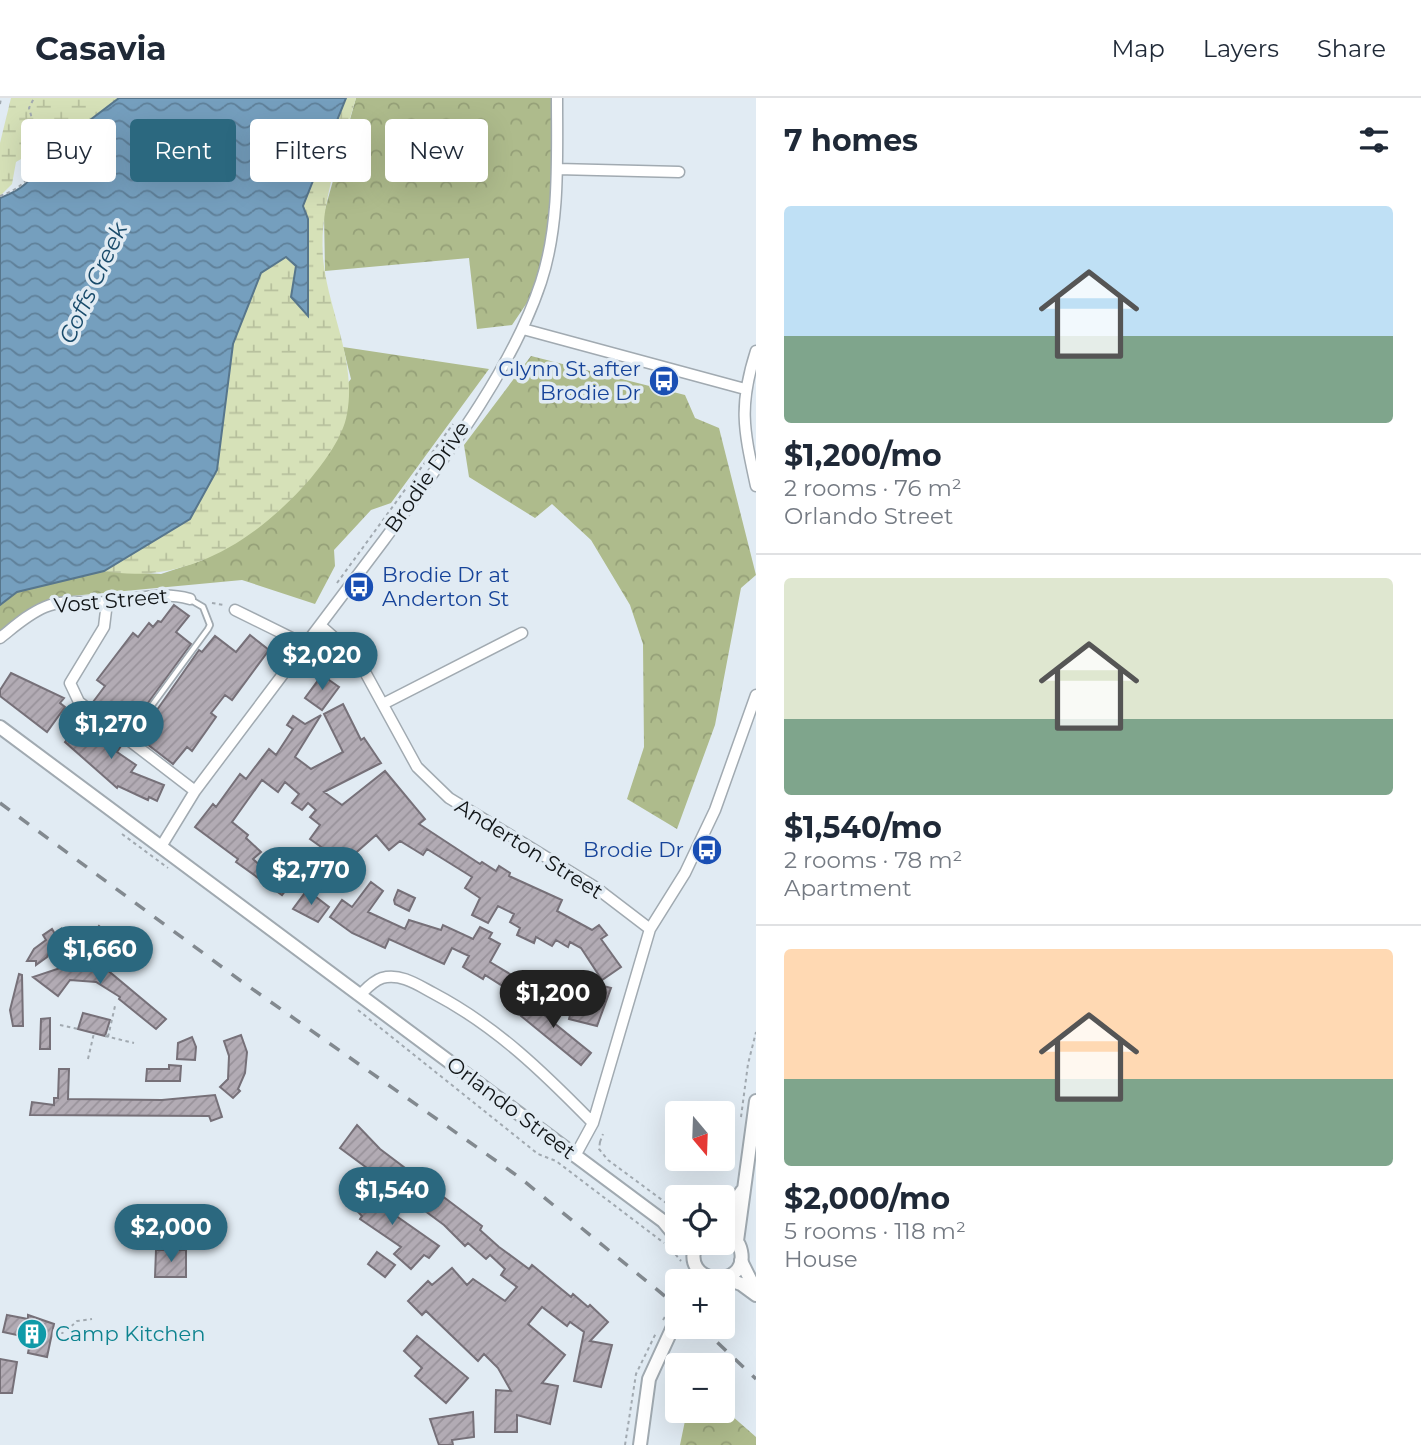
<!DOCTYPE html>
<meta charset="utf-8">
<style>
body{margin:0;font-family:Montserrat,sans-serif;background:#f6f6f7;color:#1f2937;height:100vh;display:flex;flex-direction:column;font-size:26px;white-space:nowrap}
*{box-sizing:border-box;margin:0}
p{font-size:23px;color:#747a83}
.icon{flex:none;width:38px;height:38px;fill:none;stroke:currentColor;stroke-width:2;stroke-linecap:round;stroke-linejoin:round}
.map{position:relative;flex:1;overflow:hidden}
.details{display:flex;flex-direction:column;background:#fff;width:665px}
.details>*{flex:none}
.hud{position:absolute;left:21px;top:21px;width:630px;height:63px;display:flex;gap:14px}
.needle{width:46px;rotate:161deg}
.tools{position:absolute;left:665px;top:1003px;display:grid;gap:14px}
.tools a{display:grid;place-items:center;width:70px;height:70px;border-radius:7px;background:#fff;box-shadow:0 7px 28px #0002;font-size:35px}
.price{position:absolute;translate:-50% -60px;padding:0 16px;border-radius:24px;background:#2b687f;color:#fff;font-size:23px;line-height:46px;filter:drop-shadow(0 2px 4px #0008)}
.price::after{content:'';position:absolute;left:50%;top:42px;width:21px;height:16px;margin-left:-10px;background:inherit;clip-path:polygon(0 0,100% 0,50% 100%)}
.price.on{background:#222;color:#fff}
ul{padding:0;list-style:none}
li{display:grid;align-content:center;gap:14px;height:371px;padding:0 28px}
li+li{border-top:2px solid #e0e1e3}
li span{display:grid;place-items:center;height:217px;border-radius:7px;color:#555}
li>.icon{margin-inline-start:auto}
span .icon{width:126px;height:126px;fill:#fffc;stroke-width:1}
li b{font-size:30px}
h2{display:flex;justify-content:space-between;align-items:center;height:84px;padding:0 28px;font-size:30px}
.tag{padding:0 24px;border-radius:7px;background:#fff;box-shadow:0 7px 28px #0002;font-size:24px;line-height:63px}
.tag.on{background:#2b687f;color:#fff}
header{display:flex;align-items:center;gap:42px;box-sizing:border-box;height:98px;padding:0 35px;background:#fff;border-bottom:2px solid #e0e1e3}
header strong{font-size:33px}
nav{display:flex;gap:38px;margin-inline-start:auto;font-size:24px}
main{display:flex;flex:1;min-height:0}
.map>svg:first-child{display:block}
.forest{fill:url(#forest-crowns)}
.wetland{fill:url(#wetland-marsh)}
.water{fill:url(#water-waves);stroke:#57768c;stroke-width:2}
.building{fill:url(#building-hatch);stroke:#767078;stroke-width:2}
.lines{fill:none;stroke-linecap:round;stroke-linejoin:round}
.service-casing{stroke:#a1aab1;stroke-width:8}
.minor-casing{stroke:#a1aab1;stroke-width:13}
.tertiary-casing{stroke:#a1aab1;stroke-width:16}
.secondary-casing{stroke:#a1aab1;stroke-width:16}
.path{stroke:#a1a9b0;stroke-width:2;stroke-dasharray:3.5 3.5;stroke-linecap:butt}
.service{stroke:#fff;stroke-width:4.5}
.minor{stroke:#fff;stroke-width:10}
.tertiary{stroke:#fff;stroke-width:12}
.secondary{stroke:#fff;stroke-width:12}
.rail{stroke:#82898f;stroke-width:3.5;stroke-dasharray:12 12;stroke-linecap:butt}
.path-bridge{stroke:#a1a9b0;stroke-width:2;stroke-dasharray:3.5 3.5;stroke-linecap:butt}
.labels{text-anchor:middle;stroke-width:7;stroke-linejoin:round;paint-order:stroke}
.transit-label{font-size:21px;fill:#164399;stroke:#e1ebf3;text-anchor:end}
.street-label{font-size:21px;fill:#111517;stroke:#e1ebf3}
.culture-label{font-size:21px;fill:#0d838f;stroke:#e1ebf3;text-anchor:start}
.water-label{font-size:23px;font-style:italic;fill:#194b6b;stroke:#e1ebf3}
</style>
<header>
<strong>Casavia</strong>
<nav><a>Map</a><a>Layers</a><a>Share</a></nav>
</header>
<main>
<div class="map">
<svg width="756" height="1347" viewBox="0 0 756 1347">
<defs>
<pattern id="forest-crowns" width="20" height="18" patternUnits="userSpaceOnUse" patternTransform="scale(1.75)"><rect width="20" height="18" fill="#aebb8c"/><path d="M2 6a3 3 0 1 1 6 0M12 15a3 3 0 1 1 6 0" fill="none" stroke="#95a078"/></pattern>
<pattern id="wetland-marsh" width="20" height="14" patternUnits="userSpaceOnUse" patternTransform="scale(1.75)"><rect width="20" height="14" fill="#d6e1b8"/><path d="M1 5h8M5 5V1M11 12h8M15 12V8" fill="none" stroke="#b7c09d"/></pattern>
<pattern id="water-waves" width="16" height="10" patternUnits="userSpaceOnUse" patternTransform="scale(1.75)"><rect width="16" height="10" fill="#759fbe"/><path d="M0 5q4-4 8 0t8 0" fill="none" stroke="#5f8099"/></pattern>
<pattern id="building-hatch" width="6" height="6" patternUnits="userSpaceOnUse" patternTransform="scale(1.75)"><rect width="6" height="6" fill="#b2abb4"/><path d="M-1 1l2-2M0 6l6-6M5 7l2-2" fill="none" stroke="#98929a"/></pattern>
</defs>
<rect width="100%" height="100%" fill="#e1ebf3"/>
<path class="forest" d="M356 0H557V71L541 184 512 227 477 231 469 160 325 173 324 115Z
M343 249 489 271 391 405 371 412 334 452 335 468 315 506 242 482 50 500 0 534V507L17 494 104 473 161 476 203 462 351 281Z
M531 258 685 297 695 320 719 330 756 477 741 490 715 627 677 731 627 701 644 649 643 546 630 507 591 442 552 406 535 420 469 379 464 347Z
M723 1310 756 1339V1347H680L687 1313 723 1312Z"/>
<path class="wetland" d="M11 0H119L69 38 43 37 38 51 16 64 12 86 0 98V45Z
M342 0H356C341 52 319 105 323 160 328 213 357 262 347 316 343 339 325 363 311 380 259 440 187 488 104 473L190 420 217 372 233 246 261 175 286 159 296 168 291 199 308 217V121L303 108Z"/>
<path class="water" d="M119 0H346L303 108 308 121V218L291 199 296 168 286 159 261 175 233 246 217 372 190 421 104 473 17 494 0 507V100C36 87 38 72 43 37L69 38Z"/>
<path class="building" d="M174 507 189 518 176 534 191 546 142 613 134 607 119 625 93 604 105 588 97 582 133 535 138 539 149 525 153 529 158 523 161 524Z
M250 537 269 552 232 602 225 597 211 615 216 619 192 653 187 649 173 666 138 639 199 552 202 554 215 538 236 554Z
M11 575 64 600 60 605 65 609 47 634 0 598V592Z
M322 577 339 589 322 612 305 600Z
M343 606 361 642 364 640 381 665 324 694 342 707 385 673 425 721 419 726 480 766 482 764 496 773 499 768 510 775 509 778 562 802 557 813 592 832 599 827 607 837 601 841 621 869 602 882 581 850 570 844 568 849 556 842 552 848 536 839 534 845 517 837 520 830 510 824 514 816 498 808 488 825 472 817 480 800 465 790 472 779 427 751 423 757 400 743 389 752 376 737 350 760 358 766 346 781 335 773 333 776 324 769 331 756 310 741 320 727 310 719 316 712 308 705 302 712 292 705 299 696 285 684 278 694 262 682 232 724 248 737 246 740 261 754 253 761 268 775 274 766 286 775 294 765 302 771 282 797 236 764 238 761 195 729 213 706 216 709 240 676 246 681 269 651 276 657 293 631 287 627 293 618 305 626 321 617 295 659 311 671 343 654 324 616Z
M83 620 121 648 117 654 136 667 131 674 164 687 157 703 149 699 148 702 118 688 117 690 65 644Z
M371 784 383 793 368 814 405 831 409 822 441 832 443 827 473 841 480 829 492 835 489 840 500 846 490 864 520 882 512 894 485 877 483 881 463 869 469 858 452 850 444 866 389 841 385 850 352 835 330 819 342 802 352 809Z
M307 792 329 809 318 824 293 811Z
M398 792 415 800 409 813 395 806 394 802Z
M99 828 124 847 114 860 89 841Z
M62 830 47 859 36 867V863H27L34 851 46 842 43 837 52 831 55 836Z
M85 860 110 864 105 870 166 921 156 931 119 901 120 899 96 884 70 882 58 898 33 879 78 864 84 865Z
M19 876 22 877 23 928H13L10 912Z
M564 878 611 890 597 928 569 921 577 891 561 886Z
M539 896 548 904 541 913 538 912 591 955 581 967 521 918 524 915 520 911 527 903 530 906Z
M83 915 110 922 105 938 78 931Z
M50 920V951H40L41 921Z
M241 937 247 954 245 975 238 991 240 993 233 1000 220 989 228 981 229 958 224 943Z
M192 939 196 949 195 962 177 961 178 945Z
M169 967 181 968 180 983H146L147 971H169Z
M59 971H69L68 1001 162 1002 215 997 222 1019 211 1023 209 1018 30 1017 32 1004 54 1007V1000H58Z
M357 1027 380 1051 482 1128 480 1132 499 1149 529 1171 532 1167 571 1199 573 1196 588 1209 590 1207 608 1224 590 1243 612 1247 601 1289 574 1283 584 1234 570 1224 567 1228 542 1209 528 1226 565 1257 542 1285 558 1288 550 1326 517 1317V1334H495L496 1292 511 1293 498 1270 484 1256 478 1263 426 1213 422 1217 408 1203 428 1183 432 1187 452 1170 467 1187 473 1181 505 1203 517 1189 501 1177 505 1171 490 1157 486 1161 468 1145 465 1148 444 1127 340 1050Z
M355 1087 361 1092 363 1089 392 1115 439 1148 429 1160 424 1157 411 1171 394 1156 401 1149 360 1121 362 1118 345 1100Z
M156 1152H186V1179H155Z
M377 1154 395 1167 385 1179 368 1166Z
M7 1217 28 1221V1217L54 1226 47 1259 28 1255 31 1240 3 1234Z
M417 1238 468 1280 446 1305 415 1278 422 1270 404 1253Z
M0 1261 17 1264 12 1295H0Z
M473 1314 474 1339 452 1342 453 1347H439L430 1321Z"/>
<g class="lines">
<g class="service-casing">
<path id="service" d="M128 640 208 531 210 527 203 509 191 502"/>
</g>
<g class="minor-casing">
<path id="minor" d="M557 71 679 74
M523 231 745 291
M756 253C738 309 744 332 756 388
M107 504 104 529 70 585 79 604 195 693
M235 512 304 546
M320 527 346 550 365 574 417 669 449 700 595 789 650 831
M0 540C14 529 28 516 45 509 66 500 87 506 109 504 138 501 161 493 190 501
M383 606 522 535
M162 747 195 693C258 609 321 526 384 442 440 366 511 275 541 184 560 126 557 61 557 0
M361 896C367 890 373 883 382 880 401 875 418 887 433 895 496 928 543 974 593 1025
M575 1058 593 1025 650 831 685 775 715 712 756 597"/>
</g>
<g class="tertiary-casing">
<path id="tertiary" d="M0 629 663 1123 677 1140
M741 1163 756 1193
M724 1180 741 1186 756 1197"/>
</g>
<g class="secondary-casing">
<path id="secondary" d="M723 1121 742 1093
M737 1143 756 1003
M697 1144C677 1188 749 1193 741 1153 739 1143 732 1137 723 1134
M640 1347 649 1281 677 1220"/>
</g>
<path class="path" d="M0 6 1 0
M0 98C46 82 40 48 29 10L34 0
M337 485 453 326
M212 505 224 507
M122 736 168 770
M358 912 538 1056 556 1063 664 1145
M60 927 78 931
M105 938 134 945
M108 939 115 908
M88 961 94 935
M741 1019 748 966 756 934
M600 1044 599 1051 608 1062 677 1113
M600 1044 603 1036
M671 1151 681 1163
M53 1234 64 1235 77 1223 92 1221
M625 1347 636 1276 656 1235"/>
<use href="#service" class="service"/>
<use href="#minor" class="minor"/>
<use href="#tertiary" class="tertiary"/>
<use href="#secondary" class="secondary"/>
<path class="rail" d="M0 705 241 883 519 1079 677 1208
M700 1228 756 1281"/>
<path class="path-bridge" d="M663 1222 677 1199"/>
</g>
<defs>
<g id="bus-disc" transform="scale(1.575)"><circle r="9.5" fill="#1a4fb4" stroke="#e1ebf3"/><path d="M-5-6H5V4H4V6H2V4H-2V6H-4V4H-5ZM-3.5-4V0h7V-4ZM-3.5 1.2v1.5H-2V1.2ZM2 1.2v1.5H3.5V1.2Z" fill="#fff"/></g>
<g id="building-disc" transform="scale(1.575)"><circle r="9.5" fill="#0f9aa8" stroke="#e1ebf3"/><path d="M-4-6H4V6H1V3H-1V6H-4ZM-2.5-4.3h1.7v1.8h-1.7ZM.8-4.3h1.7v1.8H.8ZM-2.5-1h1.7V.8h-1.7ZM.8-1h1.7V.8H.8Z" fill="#fff"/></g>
</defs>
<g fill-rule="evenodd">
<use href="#bus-disc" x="664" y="283"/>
<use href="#bus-disc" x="359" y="489"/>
<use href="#bus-disc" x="707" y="752"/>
<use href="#building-disc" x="32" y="1236"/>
</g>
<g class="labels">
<g class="transit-label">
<text x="641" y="278">Glynn St after<tspan x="641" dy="24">Brodie Dr</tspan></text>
<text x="382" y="484" text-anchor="start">Brodie Dr at<tspan x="382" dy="24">Anderton St</tspan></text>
<text x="684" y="759">Brodie Dr</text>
</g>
<g class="street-label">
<text transform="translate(427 379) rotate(-55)" y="7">Brodie Drive</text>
<text transform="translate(111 503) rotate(-5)" y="7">Vost Street</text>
<text transform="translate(529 751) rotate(32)" y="7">Anderton Street</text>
<text transform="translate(511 1010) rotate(37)" y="7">Orlando Street</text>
</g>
<g class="culture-label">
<text x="55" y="1243">Camp Kitchen</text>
</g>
<g class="water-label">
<text transform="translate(93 185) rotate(-65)" y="8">Coffs Creek</text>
</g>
</g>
</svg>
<div class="tools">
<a><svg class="needle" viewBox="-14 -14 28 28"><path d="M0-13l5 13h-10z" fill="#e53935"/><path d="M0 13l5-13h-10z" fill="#747a83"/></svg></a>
<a><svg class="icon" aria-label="locate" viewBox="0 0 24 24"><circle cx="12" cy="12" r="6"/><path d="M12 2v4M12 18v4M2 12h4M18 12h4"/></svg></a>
<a>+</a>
<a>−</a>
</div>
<b class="price" style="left:322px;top:594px">$2,020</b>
<b class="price" style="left:111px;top:663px">$1,270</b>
<b class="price" style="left:311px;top:809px">$2,770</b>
<b class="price" style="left:100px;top:888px">$1,660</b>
<b class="price on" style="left:553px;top:932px">$1,200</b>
<b class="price" style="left:392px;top:1129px">$1,540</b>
<b class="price" style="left:171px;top:1166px">$2,000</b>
<div class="hud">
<a class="tag">Buy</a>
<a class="tag on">Rent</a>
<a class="tag">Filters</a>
<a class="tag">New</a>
</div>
</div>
<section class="details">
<h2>7 homes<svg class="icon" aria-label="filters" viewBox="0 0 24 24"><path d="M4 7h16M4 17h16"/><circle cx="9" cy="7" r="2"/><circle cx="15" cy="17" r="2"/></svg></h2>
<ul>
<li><span style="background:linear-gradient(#bfe0f5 60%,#7fa58c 0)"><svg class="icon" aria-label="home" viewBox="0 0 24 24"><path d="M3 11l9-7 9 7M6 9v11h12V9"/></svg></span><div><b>$1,200/mo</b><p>2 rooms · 76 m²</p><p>Orlando Street</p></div></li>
<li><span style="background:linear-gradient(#dfe7d0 65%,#7fa58c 0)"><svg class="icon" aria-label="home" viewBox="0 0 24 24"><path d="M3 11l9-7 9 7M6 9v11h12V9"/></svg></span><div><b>$1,540/mo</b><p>2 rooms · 78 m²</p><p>Apartment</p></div></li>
<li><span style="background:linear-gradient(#ffd9b3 60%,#7fa58c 0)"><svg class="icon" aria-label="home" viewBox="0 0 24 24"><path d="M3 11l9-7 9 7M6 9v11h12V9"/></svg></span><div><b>$2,000/mo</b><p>5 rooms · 118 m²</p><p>House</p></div></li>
</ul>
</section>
</main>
